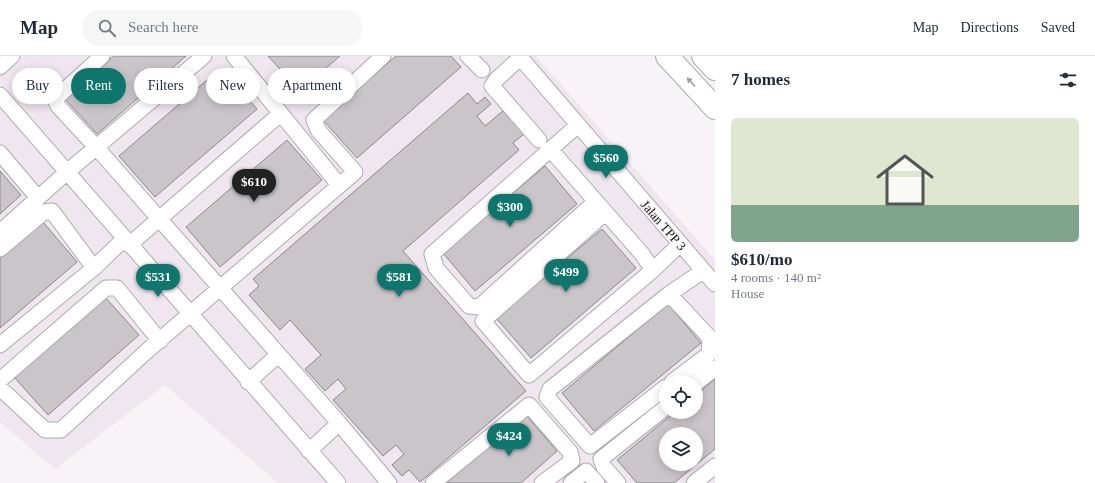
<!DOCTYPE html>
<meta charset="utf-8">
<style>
body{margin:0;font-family:"Times New Roman",serif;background:#f6f6f7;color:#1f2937;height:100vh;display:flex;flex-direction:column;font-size:15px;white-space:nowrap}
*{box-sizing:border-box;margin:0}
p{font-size:13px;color:#747a83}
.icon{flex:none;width:22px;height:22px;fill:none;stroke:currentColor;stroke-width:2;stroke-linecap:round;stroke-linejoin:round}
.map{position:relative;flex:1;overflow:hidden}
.drawer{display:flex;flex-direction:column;background:#fff;width:380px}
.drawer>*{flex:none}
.guide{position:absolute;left:12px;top:12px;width:380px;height:36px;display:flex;gap:8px}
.tools{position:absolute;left:659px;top:319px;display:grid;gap:8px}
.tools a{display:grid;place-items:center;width:44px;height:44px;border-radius:50%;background:#fff;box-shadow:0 2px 10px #0003;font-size:20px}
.price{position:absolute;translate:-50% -34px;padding:0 9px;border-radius:14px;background:#0f766e;color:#fff;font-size:13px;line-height:26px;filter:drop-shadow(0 1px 2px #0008)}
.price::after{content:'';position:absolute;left:50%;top:24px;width:12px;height:9px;margin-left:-6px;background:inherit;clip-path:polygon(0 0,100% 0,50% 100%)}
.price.selected{background:#222;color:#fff}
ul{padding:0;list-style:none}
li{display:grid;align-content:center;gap:8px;height:212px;padding:0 16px}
li span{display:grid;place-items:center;height:124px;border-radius:6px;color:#555}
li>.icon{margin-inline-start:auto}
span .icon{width:72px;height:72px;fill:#fffc;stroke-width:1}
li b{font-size:17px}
h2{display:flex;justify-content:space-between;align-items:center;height:48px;padding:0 16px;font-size:17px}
.pill{padding:0 14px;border-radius:18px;background:#fff;box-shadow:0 2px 10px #0003;font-size:14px;line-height:36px}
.pill.selected{background:#0f766e;color:#fff}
header{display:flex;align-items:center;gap:24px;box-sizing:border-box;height:56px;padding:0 20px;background:#fff;border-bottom:1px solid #e0e1e3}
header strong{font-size:19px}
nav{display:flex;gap:22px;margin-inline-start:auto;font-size:14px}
.search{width:280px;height:36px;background:#f6f6f7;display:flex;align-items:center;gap:10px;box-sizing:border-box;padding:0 14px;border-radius:22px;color:#747a83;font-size:15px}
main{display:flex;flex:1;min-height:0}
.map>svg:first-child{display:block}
.built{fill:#efe6f0;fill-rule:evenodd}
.building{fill:#c9c5c9;stroke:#8b888b;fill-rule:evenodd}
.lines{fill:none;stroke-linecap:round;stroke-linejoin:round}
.minor-casing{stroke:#aeaaae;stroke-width:17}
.highway-casing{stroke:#aeaaae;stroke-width:24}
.minor{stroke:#fff;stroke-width:15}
.highway{stroke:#fff;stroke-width:22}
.oneway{fill:#9f9f9f}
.labels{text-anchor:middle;stroke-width:3;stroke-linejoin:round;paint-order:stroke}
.street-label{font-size:13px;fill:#0f0e0f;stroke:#f7f3f7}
</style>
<header>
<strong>Map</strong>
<div class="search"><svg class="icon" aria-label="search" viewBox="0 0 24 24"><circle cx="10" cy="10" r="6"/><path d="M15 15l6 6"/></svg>Search here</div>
<nav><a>Map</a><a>Directions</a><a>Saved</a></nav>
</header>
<main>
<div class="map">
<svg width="715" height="427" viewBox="0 0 715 427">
<rect width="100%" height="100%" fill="#f7f3f7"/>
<path class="built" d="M0 0H536L715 204V427H278L165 329 55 413 0 366ZM666 326H696V356H666ZM666 378H696V408H666Z"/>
<path class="building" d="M114 0H186L97 78 65 43Z
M268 0H340L300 35Z
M396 0H451L461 11 357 102 323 64Z
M221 12 257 53 155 141 119 100Z
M468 37 477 48 485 41 491 48 477 60 485 70 504 54 524 78 513 87 519 94 403 195 526 335 420 426 409 414 402 420 392 409 404 398 396 389 383 400 333 344 346 333 338 323 325 335 305 313 321 299 290 264 280 274 249 239 259 230 253 223Z
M287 84 322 124 220 211 186 171Z
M545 110 577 148 475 235 443 197Z
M0 115 21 139 0 158Z
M43 166 77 206 0 272V202Z
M602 173 636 212 531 302 496 262Z
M105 241 139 279 48 359 14 321Z
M668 248 701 287 594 375 562 337Z
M715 323V393L674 427H637L617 404 675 356H696V339ZM666 378H696V408H666Z
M525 358 557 395 521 427H446Z"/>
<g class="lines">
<g class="minor-casing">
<path id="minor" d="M102 0 55 43 58 50 96 91 339 367 389 427
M234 0 339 129
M468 0 482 14
M519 0 715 228
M520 2 497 23 492 30 539 84
M0 11 12 0
M0 39 338 427
M578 69 432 198 436 212 469 250 479 251 595 146
M550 93 642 198 653 214 529 319 483 265 605 157
M0 97 38 142
M0 176 67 116 204 0
M129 189 280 58
M0 193 44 156 52 155 94 212
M653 214 680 188
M669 238 703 215
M0 289 94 212 124 183
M0 324 106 232H117L160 285
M248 326 278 299
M696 327 715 312
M666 331 590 390 547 341 550 333 669 238 710 282 709 298 672 326
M0 332 45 374H61L148 294 355 116 318 74 314 64 383 0
M309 395 339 367
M433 427 529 349 570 396 572 405 542 427
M571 427 586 415 597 427
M618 427 604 411 601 403 666 351
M694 427 715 410"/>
</g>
<g class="highway-casing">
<path id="highway" d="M667 0 715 52
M703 0 715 13"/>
</g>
<use href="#minor" class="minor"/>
<use href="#highway" class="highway"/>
</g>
<defs><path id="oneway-solid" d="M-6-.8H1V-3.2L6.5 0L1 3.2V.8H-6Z"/></defs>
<use class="oneway" href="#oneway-solid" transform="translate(691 26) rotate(-133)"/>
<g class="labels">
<g class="street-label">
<text transform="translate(664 169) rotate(49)" y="5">Jalan TPP 3</text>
</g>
</g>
</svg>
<div class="tools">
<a><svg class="icon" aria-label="locate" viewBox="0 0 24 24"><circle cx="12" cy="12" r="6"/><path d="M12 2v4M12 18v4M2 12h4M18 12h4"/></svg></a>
<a><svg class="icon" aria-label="layers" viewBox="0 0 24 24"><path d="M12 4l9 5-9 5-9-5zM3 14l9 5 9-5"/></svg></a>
</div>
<b class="price" style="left:606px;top:123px">$560</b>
<b class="price selected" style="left:254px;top:147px">$610</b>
<b class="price" style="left:510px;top:172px">$300</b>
<b class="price" style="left:566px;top:237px">$499</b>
<b class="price" style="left:158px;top:242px">$531</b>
<b class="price" style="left:399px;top:242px">$581</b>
<b class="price" style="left:509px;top:401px">$424</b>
<div class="guide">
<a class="pill">Buy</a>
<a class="pill selected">Rent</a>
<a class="pill">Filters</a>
<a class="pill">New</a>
<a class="pill">Apartment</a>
</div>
</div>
<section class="drawer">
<h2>7 homes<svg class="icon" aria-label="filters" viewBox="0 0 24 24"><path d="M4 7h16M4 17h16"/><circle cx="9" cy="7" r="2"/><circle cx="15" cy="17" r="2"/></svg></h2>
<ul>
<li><span style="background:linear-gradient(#dfe7d0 70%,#7fa58c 0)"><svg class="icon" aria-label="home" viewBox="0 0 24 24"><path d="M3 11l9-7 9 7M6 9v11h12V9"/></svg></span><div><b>$610/mo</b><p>4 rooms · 140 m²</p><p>House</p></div></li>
</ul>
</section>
</main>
